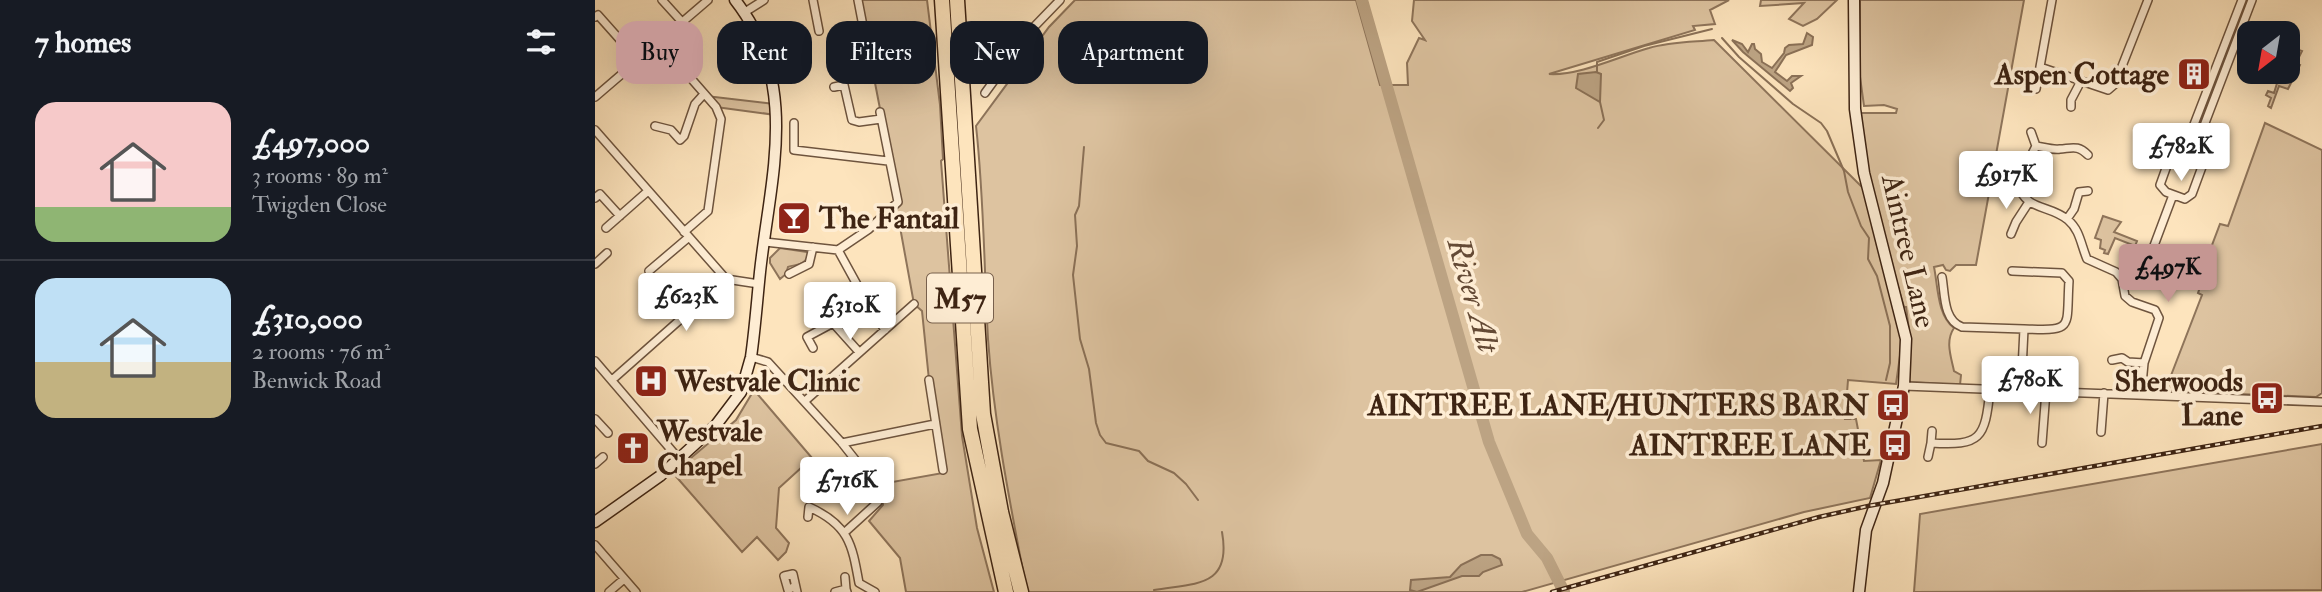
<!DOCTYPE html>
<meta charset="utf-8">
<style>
body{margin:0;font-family:"IM FELL Double Pica",serif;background:#20242c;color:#f1f3f6;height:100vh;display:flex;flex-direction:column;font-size:26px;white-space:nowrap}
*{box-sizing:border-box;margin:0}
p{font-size:23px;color:#9ea1a6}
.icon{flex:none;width:38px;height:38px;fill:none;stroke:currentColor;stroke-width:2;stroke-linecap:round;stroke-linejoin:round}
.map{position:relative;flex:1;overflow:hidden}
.drawer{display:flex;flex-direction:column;background:#171b24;width:595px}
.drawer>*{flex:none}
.guide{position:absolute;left:21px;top:21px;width:665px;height:63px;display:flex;gap:14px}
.needle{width:46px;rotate:211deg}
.buttons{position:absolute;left:1642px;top:21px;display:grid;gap:14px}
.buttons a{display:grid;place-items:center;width:63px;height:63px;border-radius:14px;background:#171b24;box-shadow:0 7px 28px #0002;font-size:35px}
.price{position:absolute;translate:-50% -60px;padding:0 16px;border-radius:7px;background:#fff;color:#222;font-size:23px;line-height:46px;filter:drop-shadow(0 2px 4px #0008)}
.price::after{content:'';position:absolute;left:50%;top:42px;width:21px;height:16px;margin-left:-10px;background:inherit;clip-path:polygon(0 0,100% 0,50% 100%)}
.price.active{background:#c59692;color:#111}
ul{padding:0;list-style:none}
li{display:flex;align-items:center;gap:21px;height:175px;padding:0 35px}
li+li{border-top:2px solid #363941}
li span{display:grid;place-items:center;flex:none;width:196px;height:140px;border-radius:21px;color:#555}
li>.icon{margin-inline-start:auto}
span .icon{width:84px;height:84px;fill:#fffc;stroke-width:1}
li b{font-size:30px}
h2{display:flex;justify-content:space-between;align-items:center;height:84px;padding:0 35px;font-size:30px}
.tag{padding:0 24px;border-radius:21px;background:#171b24;box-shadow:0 7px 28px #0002;font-size:24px;line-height:63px}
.tag.active{background:#c59692;color:#111}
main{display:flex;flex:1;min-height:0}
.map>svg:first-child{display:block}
.green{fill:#ddc3a0;stroke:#8e745a;stroke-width:2}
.water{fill:#bca383;stroke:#8a7056;stroke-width:2}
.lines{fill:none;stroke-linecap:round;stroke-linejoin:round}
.stream{stroke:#8a7056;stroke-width:2}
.river{stroke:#bca383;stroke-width:12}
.minor-casing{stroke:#6e543e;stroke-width:10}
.secondary-casing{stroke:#3e2413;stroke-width:13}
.motorway-casing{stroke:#3e2413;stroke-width:17}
.minor{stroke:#feedd4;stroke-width:7}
.secondary{stroke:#feedd4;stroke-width:10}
.motorway{stroke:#fde4bd;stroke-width:14}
.rail-casing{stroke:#3e2413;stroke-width:4.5}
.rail{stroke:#feedd4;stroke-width:2;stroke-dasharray:5;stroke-linecap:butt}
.labels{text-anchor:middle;stroke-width:7;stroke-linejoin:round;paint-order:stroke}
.shield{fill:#feedd4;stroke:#78604d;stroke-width:2}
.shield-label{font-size:28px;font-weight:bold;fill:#3e2413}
.poi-label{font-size:30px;font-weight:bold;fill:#3e2413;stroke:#feedd4;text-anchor:end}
.street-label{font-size:30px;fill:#3e2413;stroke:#feedd4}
.water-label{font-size:32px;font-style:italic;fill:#644a35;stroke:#feedd4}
</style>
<main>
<section class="drawer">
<h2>7 homes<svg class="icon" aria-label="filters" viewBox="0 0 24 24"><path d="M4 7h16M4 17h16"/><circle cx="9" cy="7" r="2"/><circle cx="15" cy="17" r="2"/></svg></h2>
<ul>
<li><span style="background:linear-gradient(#f6c9c9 75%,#8fb573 0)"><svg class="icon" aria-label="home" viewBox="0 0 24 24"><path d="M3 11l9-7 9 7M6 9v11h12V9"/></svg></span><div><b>£497,000</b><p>3 rooms · 89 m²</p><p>Twigden Close</p></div></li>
<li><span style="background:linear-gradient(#bfe0f5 60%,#c2b280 0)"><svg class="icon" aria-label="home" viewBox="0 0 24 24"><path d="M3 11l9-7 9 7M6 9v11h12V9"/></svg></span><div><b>£310,000</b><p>2 rooms · 76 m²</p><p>Benwick Road</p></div></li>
</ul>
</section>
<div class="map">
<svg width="1727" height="592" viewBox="0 0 1727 592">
<rect width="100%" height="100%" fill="#fde4bd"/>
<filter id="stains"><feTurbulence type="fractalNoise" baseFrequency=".00286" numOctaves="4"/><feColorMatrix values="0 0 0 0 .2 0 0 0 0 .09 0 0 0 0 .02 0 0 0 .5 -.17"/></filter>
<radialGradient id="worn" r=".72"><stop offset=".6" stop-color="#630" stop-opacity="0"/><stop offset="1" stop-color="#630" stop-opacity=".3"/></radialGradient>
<path class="green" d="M264 0H332L345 105 348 159 346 161 367 436 382 528 399 592H311L305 558 274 521 288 505 286 484 348 473 334 380 327 311 319 304 305 227 292 212 303 202Z
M480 0H761L785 85H813L812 63 824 38 830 40 817 21 819 0H1134L1115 10 1120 24 1098 26 1100 30 954 74C984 76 1025 56 1054 48 1074 42 1098 42 1119 40L1269 189 1307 342 1301 384 1253 380 1250 419H1261L1269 461 1286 460 1275 498 1209 512 927 592H432C416 508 399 425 393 339 389 268 389 197 381 126L454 27Z
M1166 0H1242L1222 19 1208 26 1194 19 1209 3 1165 6Z
M1265 0H1429L1381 265H1361L1355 271 1351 270 1348 265 1339 267C1343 286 1342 315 1359 328 1350 341 1356 357 1359 371L1366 375 1365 385 1313 382 1314 330 1311 307H1309L1285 225 1268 145 1266 113H1301L1302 109 1289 105 1269 106 1265 77Z
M1700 44 1703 46 1701 49 1707 51 1701 63 1705 65 1693 89 1684 86 1676 108 1673 106 1676 98 1671 95 1673 91 1679 93 1683 80 1678 77 1680 72H1692V53Z
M111 96 179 104 181 115 121 107Z
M1670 123 1727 150V393L1721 397 1570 391 1607 295 1603 293 1609 276 1606 274 1625 224 1633 226Z
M1508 216 1526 222 1519 232 1542 241 1540 246 1520 238 1513 254 1509 253 1510 250 1505 248 1506 240 1500 238Z
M185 248 212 252 214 255C209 266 202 264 193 267L191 274 185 279 175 263V258Z
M159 390 217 458 184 488 181 528 194 543 191 552 183 560 162 537 147 552 78 473 141 420Z
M1727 444V590L1319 592 1325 514Z"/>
<path class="water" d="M1212 33 1218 37 1217 45 1191 55 1180 72 1192 81 1197 76H1206L1196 83 1198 88 1195 91 1148 52 1137 40 1147 44 1153 52 1157 44H1159L1160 49 1166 54 1167 62 1177 68 1189 53 1190 48 1194 45 1208 44Z
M1001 72 1006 74 1005 102 981 88 983 74Z
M886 555H897L905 559 907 565 888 572 884 576H867L822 592 815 590 816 580 855 577 866 565Z"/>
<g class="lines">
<path class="stream" d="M1127 38 1144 57 1198 104 1226 123 1232 131 1249 171 1253 192 1266 226 1274 238 1273 259 1282 276 1295 326V363L1291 380
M1002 72V62L1049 46 1117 29
M1003 128 1009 120 1005 102
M489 147 484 206 480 215 482 246 478 275 485 339 494 369 501 423 505 435 511 443 544 451 553 461 579 473 591 484 603 500
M559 590C600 583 637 588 627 532"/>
<path class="river" d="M767 0 894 442 932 534 952 558 969 592"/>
<g class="minor-casing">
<path id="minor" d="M67 0 87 22
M218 0 224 31
M263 0 273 52
M150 12 169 0
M0 17 3 15 43 60
M65 43 121 107 126 119 113 211 89 232
M1445 67 1513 90 1520 84 1553 0
M239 87 249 85 257 120 264 122 286 119
M1441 89 1457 0
M390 93 436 30 465 0
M0 97 113 0
M1476 107V100L1486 81
M199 123V150L293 161
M60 126 76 130 85 140 89 136 100 104 109 94
M0 130 131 279
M1436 132 1441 146 1422 183C1431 212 1454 204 1473 220 1485 230 1486 245 1492 259L1521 272 1527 279 1530 296 1537 302 1560 310 1564 318 1549 363 1546 395
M1584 140H1593L1608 147 1611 156 1597 194 1590 199 1571 192 1565 185 1579 146Z
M1593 140 1647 0
M1602 144 1657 0
M1441 146C1448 147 1457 150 1465 149 1478 148 1483 145 1493 155
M0 198 5 194 25 216
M1472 219 1479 209 1484 192 1493 191
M11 228 53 191
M1416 234 1421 222 1434 202
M170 242 243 250 274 229 303 202 285 112
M243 250 271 301 290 330
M0 264 12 253
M54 271 94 237
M1417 271 1467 273 1474 281C1471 329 1480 331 1429 329L1426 390
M194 274 214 264 218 247
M1548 275 1578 195
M1347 277C1350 294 1348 320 1367 327L1429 329
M218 348 212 337 238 323 264 352
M156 357 173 362 247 443 281 486 283 502 249 533
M1517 360 1527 358 1533 362 1549 363
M0 361 84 459
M17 380 131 279 164 284
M334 380 348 470
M1309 386 1727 402
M210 401 319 304
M0 419 13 433
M1337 431 1336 443C1386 446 1390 439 1395 390
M1506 432 1509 393
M247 443 340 424
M1447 443 1451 391
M1333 457 1336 443
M0 464 8 457
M213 517 214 507C254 525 257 544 264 583L280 592
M0 545 41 592
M250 577 251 589
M200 586 193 590 189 576 198 574 202 592
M14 592 29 579
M240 592 251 589 252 592"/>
</g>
<g class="secondary-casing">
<path id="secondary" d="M1259 0 1260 109 1269 173 1311 339 1309 386 1288 483 1271 530 1264 592
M0 522 65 476 121 425 146 392 156 357C160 329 162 301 165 272 175 178 206 84 140 0"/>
</g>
<g class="motorway-casing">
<path id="motorway" d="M347 0 375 429 411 592
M362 0 388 414 406 512 426 592"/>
</g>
<use href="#minor" class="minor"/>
<use href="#secondary" class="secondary"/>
<use href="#motorway" class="motorway"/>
<g class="rail-casing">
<path id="rail" d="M957 592 1224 517 1273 506 1727 426"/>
</g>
<use href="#rail" class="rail"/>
</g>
<defs>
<g id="building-square" transform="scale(1.75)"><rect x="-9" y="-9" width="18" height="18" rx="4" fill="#8f2418" stroke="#feedd4"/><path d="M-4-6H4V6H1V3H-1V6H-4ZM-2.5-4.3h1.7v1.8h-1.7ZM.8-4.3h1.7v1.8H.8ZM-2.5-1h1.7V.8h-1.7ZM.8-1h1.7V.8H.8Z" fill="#fff"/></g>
<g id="bar-square" transform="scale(1.75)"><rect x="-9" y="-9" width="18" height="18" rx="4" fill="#8f2418" stroke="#feedd4"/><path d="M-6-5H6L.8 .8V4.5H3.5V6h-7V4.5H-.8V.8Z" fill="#fff"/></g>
<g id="hospital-square" transform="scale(1.75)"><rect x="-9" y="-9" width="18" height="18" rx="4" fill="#8f2418" stroke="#feedd4"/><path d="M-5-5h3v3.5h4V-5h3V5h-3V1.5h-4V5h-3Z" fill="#fff"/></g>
<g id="bus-square" transform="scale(1.75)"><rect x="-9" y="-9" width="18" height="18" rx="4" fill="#8f2418" stroke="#feedd4"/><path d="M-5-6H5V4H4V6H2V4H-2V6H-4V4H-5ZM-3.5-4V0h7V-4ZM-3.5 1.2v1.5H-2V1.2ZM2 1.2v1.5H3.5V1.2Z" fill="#fff"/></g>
<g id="church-square" transform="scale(1.75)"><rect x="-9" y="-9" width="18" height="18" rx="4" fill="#8f2418" stroke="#feedd4"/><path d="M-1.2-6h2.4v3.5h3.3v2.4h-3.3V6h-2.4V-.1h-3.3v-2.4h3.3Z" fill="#fff"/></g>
</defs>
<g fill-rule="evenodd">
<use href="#building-square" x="1599" y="74"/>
<use href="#bar-square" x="199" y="218"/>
<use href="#hospital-square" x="56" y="381"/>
<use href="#bus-square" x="1672" y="398"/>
<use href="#bus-square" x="1298" y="405"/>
<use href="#bus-square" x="1300" y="445"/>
<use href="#church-square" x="38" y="448"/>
</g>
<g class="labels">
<rect class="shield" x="332" y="273.5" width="66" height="49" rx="5"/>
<g class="shield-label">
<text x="365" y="308">M57</text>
</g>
<g class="poi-label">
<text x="1574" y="84">Aspen Cottage</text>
<text x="224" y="228" text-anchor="start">The Fantail</text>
<text x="80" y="391" text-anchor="start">Westvale Clinic</text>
<text x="1648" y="391">Sherwoods<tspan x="1648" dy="34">Lane</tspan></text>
<text x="1274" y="415">AINTREE LANE/HUNTERS BARN</text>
<text x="62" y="441" text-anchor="start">Westvale<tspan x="62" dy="34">Chapel</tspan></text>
<text x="1276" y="455">AINTREE LANE</text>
</g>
<g class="street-label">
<text transform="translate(1314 251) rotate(77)" y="10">Aintree Lane</text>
</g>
<g class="water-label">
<text transform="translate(879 295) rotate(74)" y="11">River Alt</text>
</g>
</g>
<rect width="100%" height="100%" filter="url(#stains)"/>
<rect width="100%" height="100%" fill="url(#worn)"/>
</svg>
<div class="buttons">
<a><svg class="needle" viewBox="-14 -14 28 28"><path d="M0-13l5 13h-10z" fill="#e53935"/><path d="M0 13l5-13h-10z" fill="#9ea1a6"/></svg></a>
</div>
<b class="price" style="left:1586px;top:183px">£782K</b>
<b class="price" style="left:1411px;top:211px">£917K</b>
<b class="price active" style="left:1573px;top:304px">£497K</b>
<b class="price" style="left:91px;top:333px">£623K</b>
<b class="price" style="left:255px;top:342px">£310K</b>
<b class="price" style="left:1435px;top:416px">£780K</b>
<b class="price" style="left:252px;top:517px">£716K</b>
<div class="guide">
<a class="tag active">Buy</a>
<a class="tag">Rent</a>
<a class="tag">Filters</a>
<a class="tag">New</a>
<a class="tag">Apartment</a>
</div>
</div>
</main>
